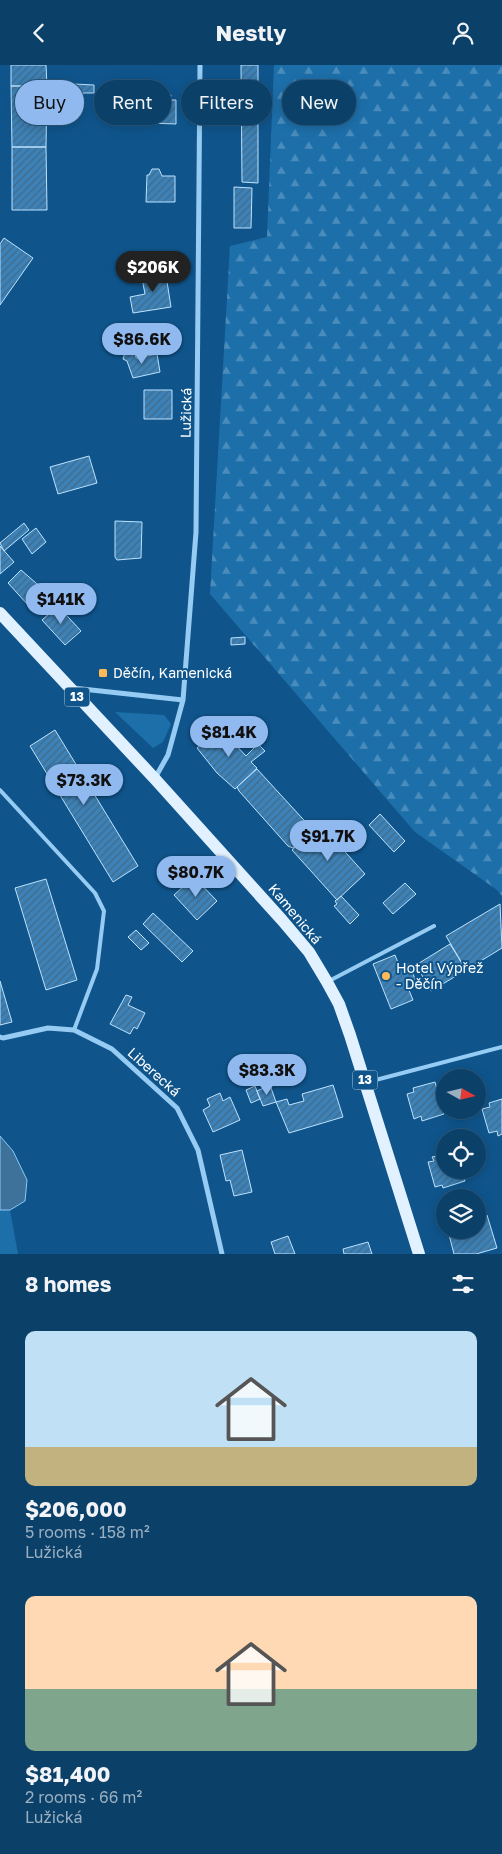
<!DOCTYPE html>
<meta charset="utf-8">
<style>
body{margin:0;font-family:"Golos Text",sans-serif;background:#194b71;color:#f1f3f6;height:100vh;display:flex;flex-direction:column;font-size:19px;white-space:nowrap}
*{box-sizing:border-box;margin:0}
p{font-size:16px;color:#9aafc0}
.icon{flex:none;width:28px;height:28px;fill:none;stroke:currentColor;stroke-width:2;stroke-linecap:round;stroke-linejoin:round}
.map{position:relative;height:1189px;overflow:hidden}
.sheet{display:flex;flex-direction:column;background:#0b4069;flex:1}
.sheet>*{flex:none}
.banner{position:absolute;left:15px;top:15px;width:472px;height:45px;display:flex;gap:10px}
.needle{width:32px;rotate:98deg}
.controls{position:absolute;left:436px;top:1004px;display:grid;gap:10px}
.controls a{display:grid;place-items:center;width:50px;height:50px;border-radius:50%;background:#0b4069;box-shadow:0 2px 12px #0003,0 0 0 1px #2b597d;font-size:25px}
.price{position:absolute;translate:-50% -42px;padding:0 11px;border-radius:18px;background:#90b9f0;color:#111;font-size:16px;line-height:32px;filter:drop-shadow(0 1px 2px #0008)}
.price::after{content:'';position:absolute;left:50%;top:30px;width:15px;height:11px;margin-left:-8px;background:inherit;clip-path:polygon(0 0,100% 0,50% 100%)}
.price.on{background:#222;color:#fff}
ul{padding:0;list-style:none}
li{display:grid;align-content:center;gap:10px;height:265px;padding:0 25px}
li span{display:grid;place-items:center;height:155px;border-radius:10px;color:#555}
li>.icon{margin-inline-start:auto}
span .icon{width:90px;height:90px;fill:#fffc;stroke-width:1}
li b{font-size:21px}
h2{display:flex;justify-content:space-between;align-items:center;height:60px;padding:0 25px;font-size:21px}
.pill{padding:0 18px;border-radius:22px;background:#0b4069;box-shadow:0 2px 12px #0003,0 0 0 1px #2b597d;font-size:18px;line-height:45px}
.pill.on{background:#90b9f0;color:#111}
header{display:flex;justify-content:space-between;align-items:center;height:65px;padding:0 25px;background:#0b4069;font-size:22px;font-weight:700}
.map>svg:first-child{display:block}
.green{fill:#1d6faa}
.forest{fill:url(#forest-firs)}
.water{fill:#3e729b;stroke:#87c9f7}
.building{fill:url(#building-hatch);stroke:#bde2fe}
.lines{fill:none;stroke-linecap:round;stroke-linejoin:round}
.lane{stroke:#96cbf3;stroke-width:4}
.street{stroke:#96cbf3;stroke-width:5}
.primary{stroke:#e1f1ff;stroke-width:12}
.poi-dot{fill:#ffba57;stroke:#0f558c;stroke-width:2}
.labels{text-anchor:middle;stroke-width:4;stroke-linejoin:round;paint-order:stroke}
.shield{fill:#0f558c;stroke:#b7ccdc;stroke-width:1}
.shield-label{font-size:12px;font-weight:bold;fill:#fff}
.street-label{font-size:14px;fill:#fff;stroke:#0f558c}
.poi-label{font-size:14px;fill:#fff;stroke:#0f558c;text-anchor:start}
</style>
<header><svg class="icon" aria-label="back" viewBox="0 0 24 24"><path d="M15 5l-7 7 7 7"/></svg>Nestly<svg class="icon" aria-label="person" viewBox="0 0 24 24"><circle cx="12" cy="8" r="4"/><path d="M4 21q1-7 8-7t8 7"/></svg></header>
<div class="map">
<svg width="502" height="1189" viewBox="0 0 502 1189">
<defs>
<pattern id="forest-firs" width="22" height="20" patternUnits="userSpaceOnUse" patternTransform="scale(1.25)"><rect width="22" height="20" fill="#1d6faa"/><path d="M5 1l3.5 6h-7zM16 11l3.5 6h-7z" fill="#4a8cbb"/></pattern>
<pattern id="building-hatch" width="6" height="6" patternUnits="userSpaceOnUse" patternTransform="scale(1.25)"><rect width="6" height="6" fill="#3c82b8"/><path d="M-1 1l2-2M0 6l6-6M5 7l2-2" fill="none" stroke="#436a87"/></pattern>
</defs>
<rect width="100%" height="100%" fill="#0f558c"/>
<path class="green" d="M115 647 164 650 171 659 163 677 153 683Z
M0 1145H10L18 1189H0Z"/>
<path class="forest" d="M274 0H502V831L497 825 415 767 210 529 230 181 267 172Z"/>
<path class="water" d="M0 1071 13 1086 27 1115 25 1136 10 1145H0Z"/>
<path class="building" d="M11 0H46L47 21H11Z
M241 0H258V118L242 117Z
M74 19 94 20V28H83L82 38 73 37Z
M11 21H47L46 82H12Z
M159 29 171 30 170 35H176V59L148 58 149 34 159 35Z
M12 82H46L47 145H12Z
M152 104H159L162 111H175V137H146L147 110H149Z
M234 122 252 123 251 163H234Z
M4 173 33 193 0 240V179Z
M165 204 171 242 133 248 130 232 145 229 141 208Z
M125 287H129L131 290 135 289 136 293 157 289 160 307 133 313 127 296 123 294Z
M144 325H172V354H144Z
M89 391 97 418 58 429 50 402Z
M115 456 142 457 141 493 117 495 115 492Z
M24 458 29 465 4 486 0 478Z
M36 463 46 477 32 489 22 474Z
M0 481 14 497 0 509Z
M21 505 44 525 28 540 8 518Z
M58 541 81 566 65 580 42 555Z
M245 572V579L231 580V573Z
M219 662 246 691 258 679 265 686 251 697 257 703 235 724 217 708 197 683Z
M55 665 138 801 113 817 30 681Z
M257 704 313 765 293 783 288 781 239 726 237 722Z
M380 749 405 776 394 787 369 760Z
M320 759 365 809 337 835 292 785Z
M194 812 217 836 197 855 174 830Z
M46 814 77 915 46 925 15 823Z
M405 818 416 829 393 849 383 838Z
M341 831 359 850 350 859 334 841 337 839 335 836Z
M500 839 502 883 466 905 446 871Z
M153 848 193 886 182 897 143 859Z
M136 865 149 878 141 885 128 872Z
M450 879 466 905 431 926 416 900Z
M395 890 400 903 409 899 415 914 406 918 413 935 391 944 373 899Z
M0 916 12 957 0 960Z
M126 930 132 932 128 940 145 948 137 964 134 962 130 969 110 959Z
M435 1017 444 1049 422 1056 421 1051 414 1054 407 1029 414 1027 413 1023Z
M270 1020 276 1037 263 1041 257 1026Z
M333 1020 343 1052 289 1068 276 1037 287 1034 289 1040 304 1036 302 1029Z
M255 1021 260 1034 251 1038 246 1025Z
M220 1028 223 1036 230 1032 240 1055 213 1067 203 1045 210 1041 207 1034Z
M502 1034V1069L498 1071 497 1066 489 1068 482 1044 490 1042 489 1038Z
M242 1085 252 1127 234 1131 230 1115 226 1116 220 1090Z
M445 1089V1105H461L465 1116 443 1123 442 1120 435 1122 428 1097 434 1096 432 1092Z
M487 1150 497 1183 476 1189H454L448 1166 478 1165V1153Z
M288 1171 295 1189H275L271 1177Z
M368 1177 372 1189H344L343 1184Z"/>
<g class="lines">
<path class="lane" d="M0 725 95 828 104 846 97 904 74 965
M329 916 434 861
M368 1017 502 982"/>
<path class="street" d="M73 623 183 635
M155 713 168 690 183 635 196 467 200 0
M0 972 3 973 48 963 74 965 112 984 177 1043 198 1085 222 1189"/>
<path class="primary" d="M0 548 155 714 282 855 309 887 327 917 339 939 350 970 419 1189"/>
</g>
<g class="poi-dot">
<rect x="98" y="603" width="10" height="10" rx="2.5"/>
<circle cx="386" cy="911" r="5"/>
</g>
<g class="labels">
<g class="shield">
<rect x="64.5" y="622.5" width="25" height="19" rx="4"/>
<rect x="352.5" y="1005.5" width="25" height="19" rx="4"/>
</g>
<g class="shield-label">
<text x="77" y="636">13</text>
<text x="365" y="1019">13</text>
</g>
<g class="street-label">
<text transform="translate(186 348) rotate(-89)" y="5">Lužická</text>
<text transform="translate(295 849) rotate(50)" y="5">Kamenická</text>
<text transform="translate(154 1007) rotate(42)" y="5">Liberecká</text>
</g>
<g class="poi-label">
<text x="113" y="613">Děčín, Kamenická</text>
<text x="396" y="908">Hotel Výpřež<tspan x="396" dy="16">- Děčín</tspan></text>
</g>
</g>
</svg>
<div class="controls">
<a><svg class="needle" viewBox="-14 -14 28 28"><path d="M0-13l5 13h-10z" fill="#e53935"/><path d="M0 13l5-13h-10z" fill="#9aafc0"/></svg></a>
<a><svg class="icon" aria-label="locate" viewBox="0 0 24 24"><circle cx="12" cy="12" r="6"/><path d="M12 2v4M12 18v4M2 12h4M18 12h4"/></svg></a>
<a><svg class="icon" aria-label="layers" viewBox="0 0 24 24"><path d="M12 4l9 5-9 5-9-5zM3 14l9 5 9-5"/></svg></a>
</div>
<b class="price on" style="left:153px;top:228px">$206K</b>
<b class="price" style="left:142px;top:300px">$86.6K</b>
<b class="price" style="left:61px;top:560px">$141K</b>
<b class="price" style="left:229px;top:693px">$81.4K</b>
<b class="price" style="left:84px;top:741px">$73.3K</b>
<b class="price" style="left:328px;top:797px">$91.7K</b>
<b class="price" style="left:196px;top:833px">$80.7K</b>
<b class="price" style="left:267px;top:1031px">$83.3K</b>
<div class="banner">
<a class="pill on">Buy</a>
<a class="pill">Rent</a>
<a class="pill">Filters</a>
<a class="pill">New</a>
</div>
</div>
<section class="sheet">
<h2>8 homes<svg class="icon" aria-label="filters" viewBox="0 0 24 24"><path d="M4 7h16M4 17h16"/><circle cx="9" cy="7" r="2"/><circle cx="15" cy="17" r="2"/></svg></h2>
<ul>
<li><span style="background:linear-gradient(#bfe0f5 75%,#c2b280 0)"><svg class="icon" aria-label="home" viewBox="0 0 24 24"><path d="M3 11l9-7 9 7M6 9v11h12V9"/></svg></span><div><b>$206,000</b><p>5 rooms · 158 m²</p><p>Lužická</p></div></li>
<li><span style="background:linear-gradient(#ffd9b3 60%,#7fa58c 0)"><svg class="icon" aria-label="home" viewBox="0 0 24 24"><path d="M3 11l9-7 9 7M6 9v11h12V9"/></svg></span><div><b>$81,400</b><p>2 rooms · 66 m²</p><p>Lužická</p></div></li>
</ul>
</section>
